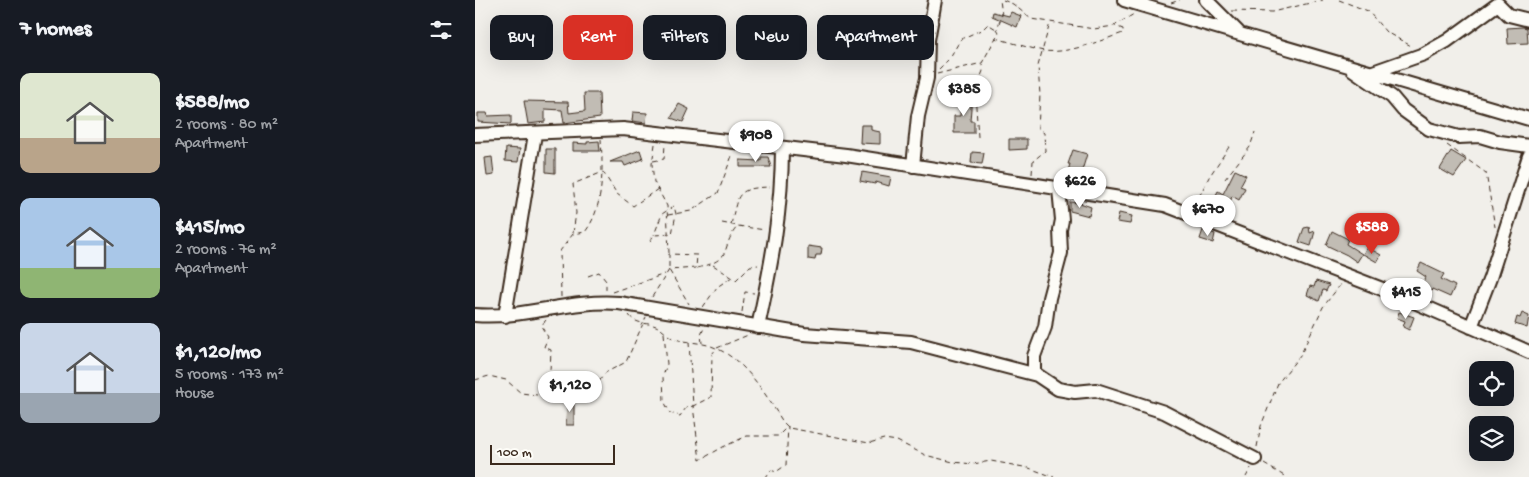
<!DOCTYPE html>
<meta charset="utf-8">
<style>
body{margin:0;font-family:"Gochi Hand",sans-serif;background:#20242c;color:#f1f3f6;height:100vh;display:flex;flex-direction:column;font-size:19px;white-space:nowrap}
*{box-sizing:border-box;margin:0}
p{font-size:16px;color:#9ea1a6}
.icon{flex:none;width:28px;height:28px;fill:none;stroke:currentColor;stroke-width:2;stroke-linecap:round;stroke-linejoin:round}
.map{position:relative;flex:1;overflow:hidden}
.drawer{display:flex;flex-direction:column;background:#171b24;width:475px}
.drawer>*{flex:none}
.banner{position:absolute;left:15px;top:15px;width:475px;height:45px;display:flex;gap:10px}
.tools{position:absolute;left:994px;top:361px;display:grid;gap:10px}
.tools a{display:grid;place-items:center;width:45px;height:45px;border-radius:10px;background:#171b24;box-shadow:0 5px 20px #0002;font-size:25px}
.scale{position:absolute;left:15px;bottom:12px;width:125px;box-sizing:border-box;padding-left:5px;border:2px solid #3b2a1e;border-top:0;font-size:14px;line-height:18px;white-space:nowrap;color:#3b2a1e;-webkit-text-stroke:4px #fdfcf7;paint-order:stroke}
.price{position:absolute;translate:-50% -42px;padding:0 11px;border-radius:18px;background:#fff;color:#222;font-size:16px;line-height:32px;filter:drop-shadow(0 1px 2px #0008)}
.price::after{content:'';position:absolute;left:50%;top:30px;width:15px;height:11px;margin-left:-8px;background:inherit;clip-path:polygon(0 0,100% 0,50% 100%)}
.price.current{background:#d93025;color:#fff}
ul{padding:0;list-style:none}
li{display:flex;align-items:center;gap:15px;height:125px;padding:0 20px}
li span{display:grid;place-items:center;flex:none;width:140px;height:100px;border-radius:10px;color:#555}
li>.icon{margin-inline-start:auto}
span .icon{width:60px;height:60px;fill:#fffc;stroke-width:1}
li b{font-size:21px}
h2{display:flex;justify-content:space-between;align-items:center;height:60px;padding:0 20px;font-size:21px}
.pill{padding:0 18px;border-radius:10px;background:#171b24;box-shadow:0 5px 20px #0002;font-size:18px;line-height:45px}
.pill.current{background:#d93025;color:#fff}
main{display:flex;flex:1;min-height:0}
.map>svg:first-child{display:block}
.building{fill:#c1bcb4;stroke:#3b2a1e}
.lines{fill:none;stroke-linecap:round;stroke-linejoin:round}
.minor-casing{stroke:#3b2a1e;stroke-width:16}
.path{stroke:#3b2a1e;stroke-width:1;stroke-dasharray:5 4;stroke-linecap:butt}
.minor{stroke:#fdfcf7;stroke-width:12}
</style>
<main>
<section class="drawer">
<h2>7 homes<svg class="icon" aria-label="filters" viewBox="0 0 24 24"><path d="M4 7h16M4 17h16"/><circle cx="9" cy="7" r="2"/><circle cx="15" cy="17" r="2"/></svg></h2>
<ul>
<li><span style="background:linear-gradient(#dfe7d0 65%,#b9a48a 0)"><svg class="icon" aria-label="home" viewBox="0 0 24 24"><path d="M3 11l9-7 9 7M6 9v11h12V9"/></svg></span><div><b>$588/mo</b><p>2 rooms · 80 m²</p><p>Apartment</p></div></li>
<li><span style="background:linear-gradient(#a9c7e8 70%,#8fb573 0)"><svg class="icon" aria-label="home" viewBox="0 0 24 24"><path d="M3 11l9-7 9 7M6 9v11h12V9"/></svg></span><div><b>$415/mo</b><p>2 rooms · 76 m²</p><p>Apartment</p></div></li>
<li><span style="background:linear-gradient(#c9d6e8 70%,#9aa5b1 0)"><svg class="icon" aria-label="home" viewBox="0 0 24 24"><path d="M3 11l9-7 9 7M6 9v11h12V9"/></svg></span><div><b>$1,120/mo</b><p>5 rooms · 173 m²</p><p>House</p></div></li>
</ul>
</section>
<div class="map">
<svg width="1054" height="477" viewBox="0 0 1054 477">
<rect width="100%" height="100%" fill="#f1efea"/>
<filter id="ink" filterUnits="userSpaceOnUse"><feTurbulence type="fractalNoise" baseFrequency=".02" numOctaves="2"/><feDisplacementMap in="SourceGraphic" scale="10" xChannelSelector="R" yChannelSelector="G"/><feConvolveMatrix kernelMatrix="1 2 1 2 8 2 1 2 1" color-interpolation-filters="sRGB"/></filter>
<g filter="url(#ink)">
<path class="building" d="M518 12 534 16 536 12 546 16 542 27 517 16Z
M1048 27 1052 28 1053 43 1033 44 1032 28Z
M109 93H124L125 118 89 123 87 110 70 109V122L53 124 49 101 93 102 94 113 110 111Z
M486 95 497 96 495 121H499V133H479V116H485Z
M204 104 214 109 208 122 196 118Z
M158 112 172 113 171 123 157 121Z
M3 113H12L13 116 36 115V124L3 122Z
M386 125H396V130L405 132V144L385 143Z
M534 139H552V149L534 150Z
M124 141 125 151H98V143L112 144V142Z
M31 148 45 149 43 162 30 161Z
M71 149H80V173L71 172Z
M165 150 168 159 150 166 148 162H135Z
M598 150 612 154 606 174 593 171 595 164H593Z
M976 151 991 160 979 177 965 169Z
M497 152 509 153 507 164 496 163Z
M17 157 19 175 12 176 10 158Z
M286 157H293L296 167H265V160L286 161Z
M760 170 771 175 765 186 770 188 764 200 757 196 752 213 738 209 740 202 738 201 743 191 748 194Z
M387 172 416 177 414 186 401 182 400 184 385 181Z
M595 202 605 203 616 207 614 216 595 211Z
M644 213 657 216 655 224 642 222Z
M834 227 835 233 840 231 836 246 824 242 829 228Z
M728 230 740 234 738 243 725 239Z
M857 231 873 239 871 244 887 254 882 262 872 255 851 245Z
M333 246 347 248 346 255H341L340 260 333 259Z
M892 247 906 255 902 262 888 254Z
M946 263 969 274 966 279 980 286 975 297 957 289 956 292 945 288 951 277 942 271Z
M841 281 854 285 851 291 848 290 844 301 832 295 835 286 839 287Z
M924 312 939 317 934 330 928 327 930 321 922 318Z
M1047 313 1054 316 1052 328 1040 324 1042 317 1045 318Z
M92 401H99V425H91Z"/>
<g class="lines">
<g class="minor-casing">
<path id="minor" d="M649 0 1054 119
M731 0 763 32
M877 69 917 97 928 110 954 129 984 137 1005 136 1025 142 1054 146
M898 72 949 54 972 41 1023 4 1034 15 1054 20
M0 135 148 129 371 155 690 205 928 297 1054 352
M438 166 443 116 452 78 453 40 460 0
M584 189 587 220 585 230 586 253 574 298 570 327 559 356V373L583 389 600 392 621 390 689 412 780 459
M0 315C49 319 95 299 144 303L329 334 436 342 562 375
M30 316 60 134
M283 327C296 266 307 211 307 148
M996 327 1015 278 1054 156"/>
</g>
<path class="path" d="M528 0 538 4 556 19 619 29 639 26 659 14
M864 0 893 11 911 32 938 47
M696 3 705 0
M757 11 797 12 848 0
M520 38C536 42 553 48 569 51 594 54 624 41 648 33V29L640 26
M464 69 474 59 486 39 508 29 513 24 521 29
M462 74 507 63 524 32 522 29 527 15 525 0
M503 137 500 92 508 71 507 64
M180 144 177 164 179 182 192 206 194 253
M972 145 1011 173 1020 227
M178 161 189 159 190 144
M557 174 558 161 570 151 569 133 563 128 565 95 563 66 575 23
M750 179 775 147 780 132
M720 205 734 177 756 144
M193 215 216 211 243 193 258 153
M247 223 263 226
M256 225C263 194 261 188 295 187
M98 233 101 213 98 184 128 172 142 194 158 206 183 189
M175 241 179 235 197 234 201 214 199 206 187 214 179 235
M238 265 261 280 275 266 283 265
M222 268C261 259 244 247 263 226L290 230
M113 276 124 272 131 281V293
M137 292 190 274
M86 297 85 251 98 234 110 232C129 208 128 169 126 139
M177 297 194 270 221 268 222 255 194 254V270L214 304
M228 307 242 287 257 277
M267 312 270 292 279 293
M154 315C161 325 171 322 181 326 188 329 193 337 200 339 214 343 228 342 241 348 272 362 291 395 308 422L314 428 394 443 409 439 422 441 450 455 478 462 498 464 516 461 554 468 579 477
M71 320 66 326 73 337 69 347 76 350 74 392 90 396 102 394 123 383 130 373 151 362 171 317
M189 333 192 364 188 376 189 401 195 413 205 416 211 408 218 406 225 460 248 447 272 436H303L313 426 311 465 301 472 296 470 291 477
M214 342 218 406 236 397 237 354 242 348 273 335
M227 343 226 335 229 328
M0 380 14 376 31 380 46 393 62 395 73 392
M782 447 786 426 803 383 826 354 848 307 866 284
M789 464 811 477
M771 477 776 468"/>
<use href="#minor" class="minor"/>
</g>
</g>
</svg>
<div class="tools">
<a><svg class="icon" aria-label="locate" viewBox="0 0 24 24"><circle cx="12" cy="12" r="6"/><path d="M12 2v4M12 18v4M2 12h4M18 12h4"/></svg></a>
<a><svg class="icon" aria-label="layers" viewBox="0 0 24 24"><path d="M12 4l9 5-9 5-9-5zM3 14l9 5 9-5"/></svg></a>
</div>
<div class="scale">100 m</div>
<b class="price" style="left:489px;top:117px">$385</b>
<b class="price" style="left:281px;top:163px">$908</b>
<b class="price" style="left:605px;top:209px">$626</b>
<b class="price" style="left:733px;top:237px">$670</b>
<b class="price current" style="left:897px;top:255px">$588</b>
<b class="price" style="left:931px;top:320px">$415</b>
<b class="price" style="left:95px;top:413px">$1,120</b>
<div class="banner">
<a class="pill">Buy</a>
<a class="pill current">Rent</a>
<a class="pill">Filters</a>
<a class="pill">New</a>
<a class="pill">Apartment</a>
</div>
</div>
</main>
